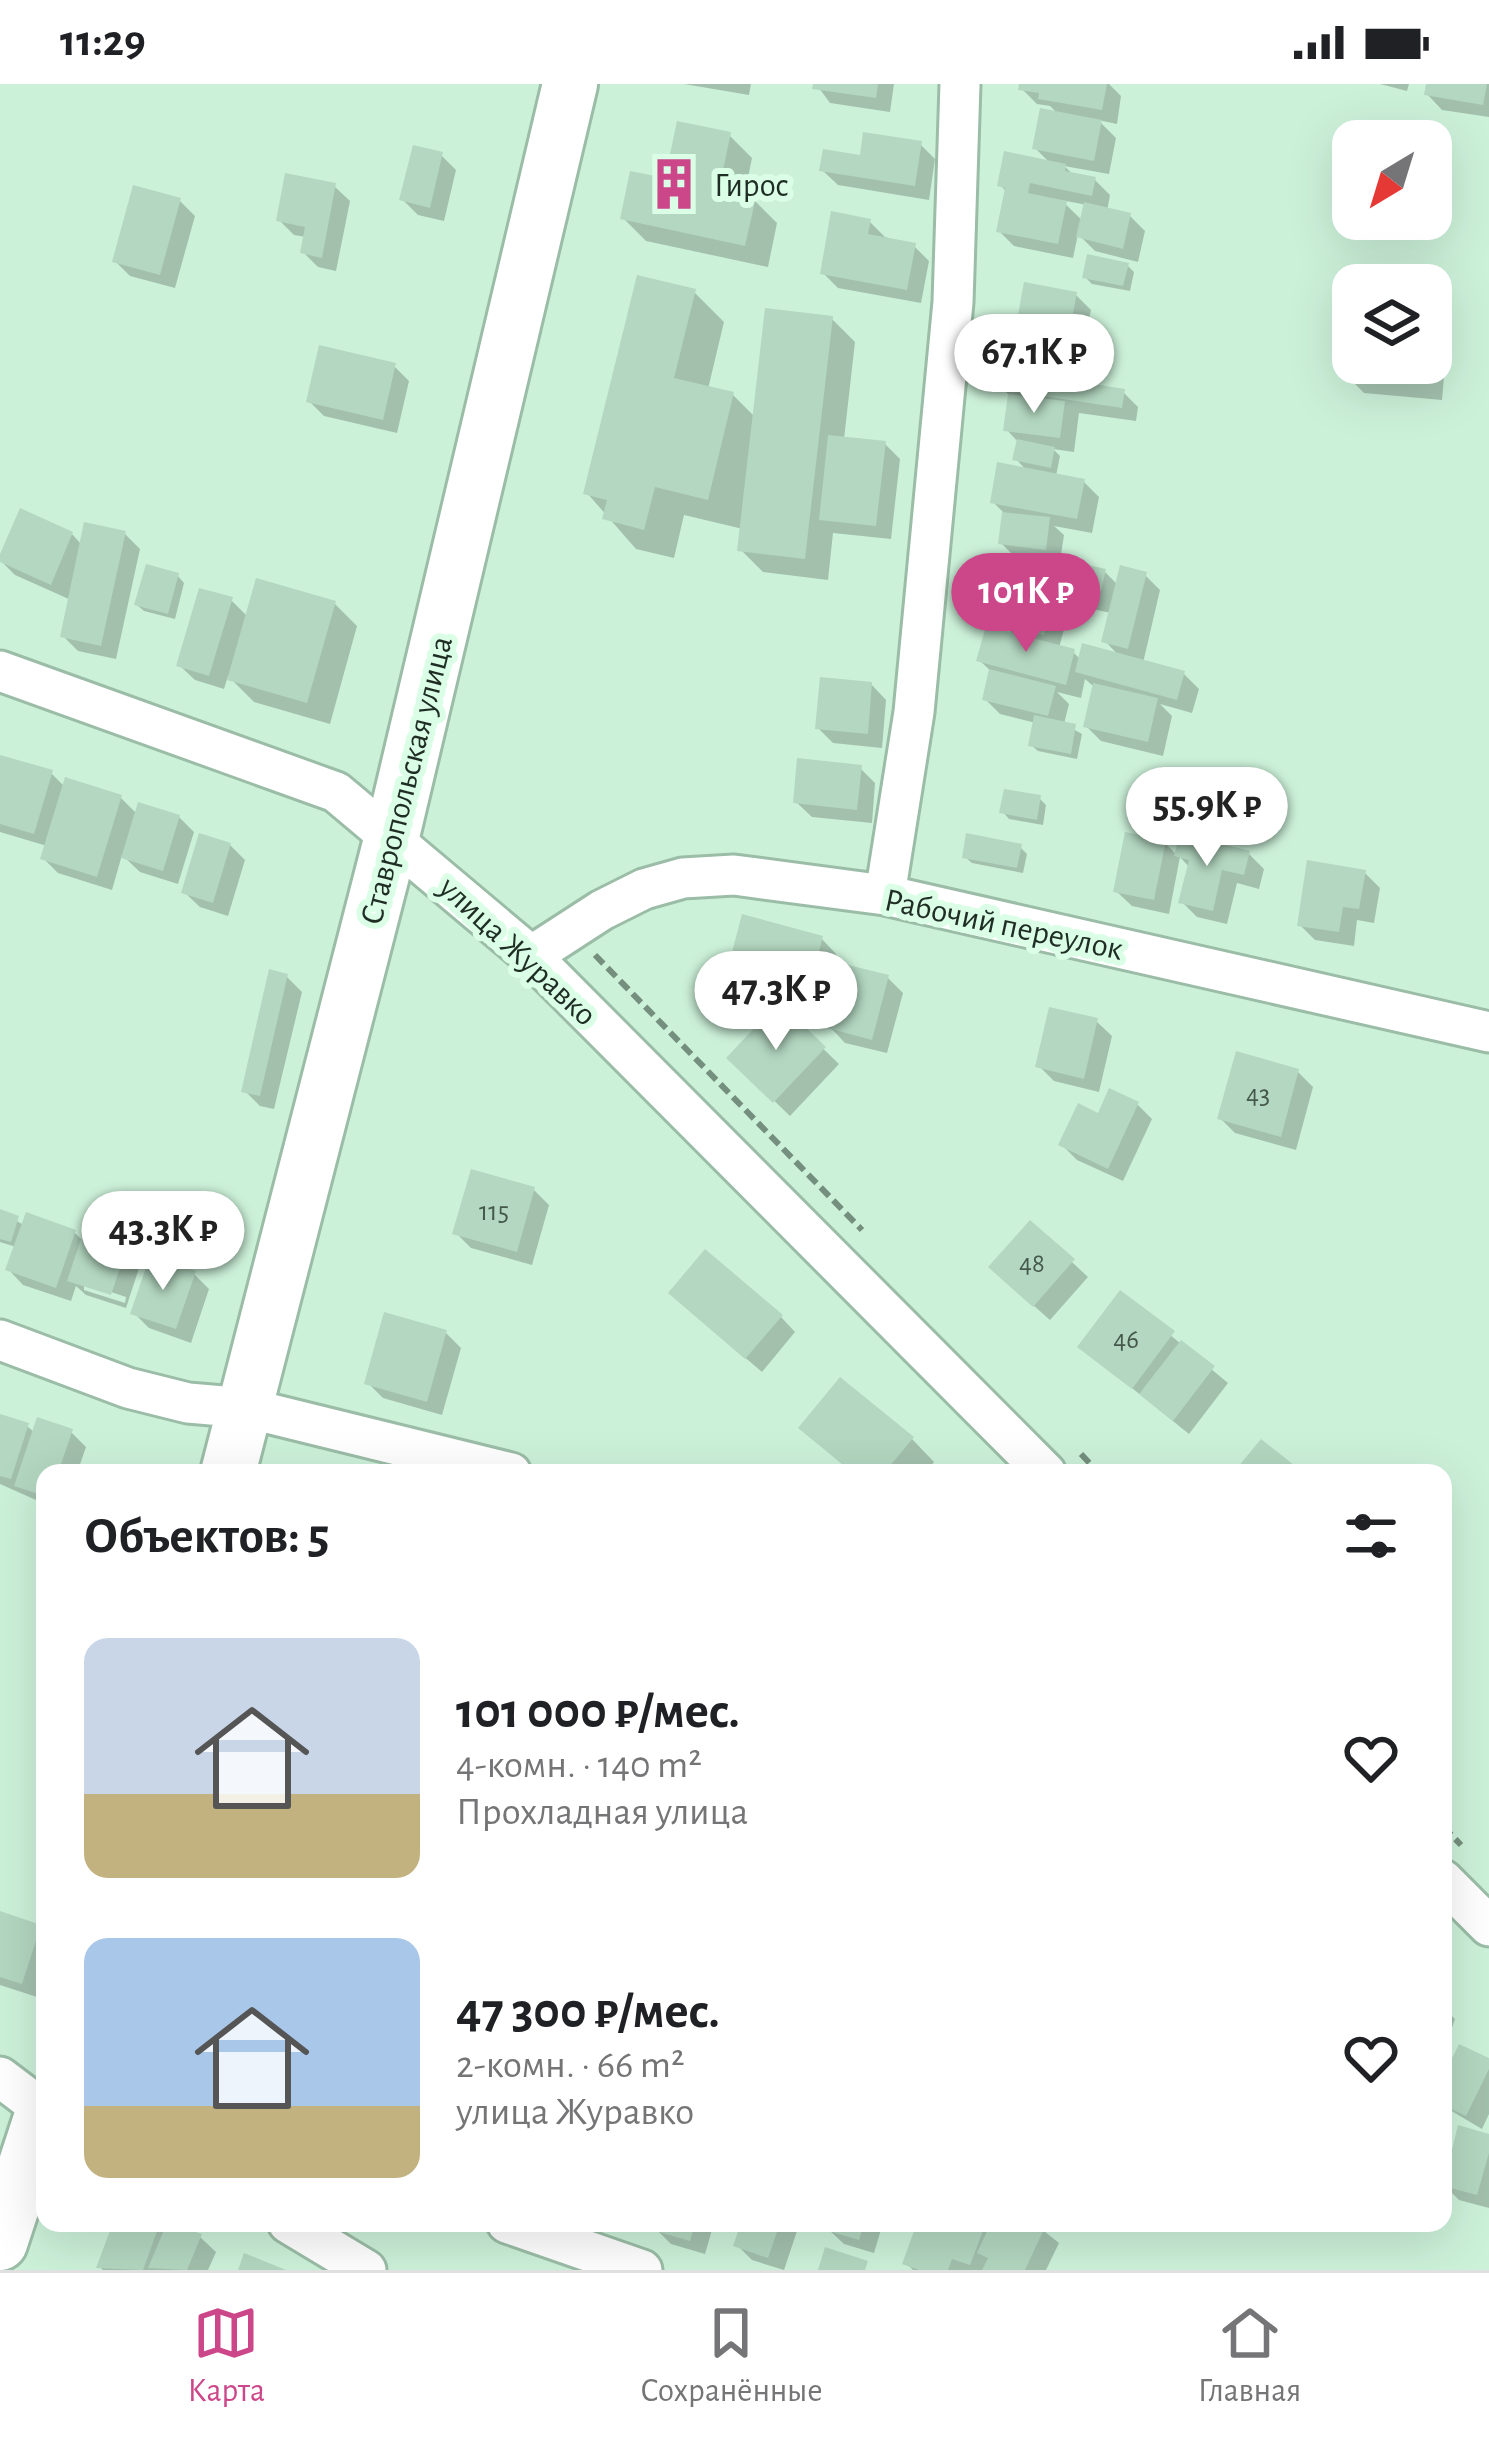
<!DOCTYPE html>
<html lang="ru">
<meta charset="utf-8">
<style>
body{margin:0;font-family:"Alegreya Sans",sans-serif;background:#f2f2f2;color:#202124;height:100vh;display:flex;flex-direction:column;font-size:45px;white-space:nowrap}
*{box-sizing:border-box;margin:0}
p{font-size:39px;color:#757577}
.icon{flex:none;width:66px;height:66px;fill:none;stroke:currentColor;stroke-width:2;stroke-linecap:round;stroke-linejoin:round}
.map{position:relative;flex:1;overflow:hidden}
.details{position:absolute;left:36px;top:1380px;width:1416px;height:768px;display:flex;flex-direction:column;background:#fff;border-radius:24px;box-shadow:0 12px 48px #0002}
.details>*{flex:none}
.needle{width:78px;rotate:218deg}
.tools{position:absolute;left:1332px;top:36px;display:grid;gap:24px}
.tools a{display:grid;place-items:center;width:120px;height:120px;border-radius:24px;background:#fff;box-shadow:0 12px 48px #0002;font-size:60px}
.price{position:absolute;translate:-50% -102px;padding:0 27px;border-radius:42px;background:#fff;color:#222;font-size:39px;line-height:78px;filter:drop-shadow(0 3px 6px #0008)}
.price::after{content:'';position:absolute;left:50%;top:72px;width:36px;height:27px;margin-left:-18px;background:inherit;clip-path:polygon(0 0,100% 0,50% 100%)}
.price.current{background:#cc4789;color:#fff}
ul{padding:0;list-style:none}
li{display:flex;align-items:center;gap:36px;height:300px;padding:0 48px}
li span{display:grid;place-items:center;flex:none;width:336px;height:240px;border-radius:24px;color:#555}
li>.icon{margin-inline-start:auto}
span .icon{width:144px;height:144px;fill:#fffc;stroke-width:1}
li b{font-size:51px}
h2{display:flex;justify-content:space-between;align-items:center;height:144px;padding:0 48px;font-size:51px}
.status{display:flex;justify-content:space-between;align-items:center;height:84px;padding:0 60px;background:#fff;direction:ltr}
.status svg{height:33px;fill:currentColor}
.tab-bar{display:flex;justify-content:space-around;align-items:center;height:168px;border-top:3px solid #e0e0e0;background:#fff;font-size:33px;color:#757577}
.tab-bar a{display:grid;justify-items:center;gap:6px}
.tab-bar .current{color:#cc4789}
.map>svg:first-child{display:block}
.shadow{fill:#0003;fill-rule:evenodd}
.building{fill:#b3d7c0}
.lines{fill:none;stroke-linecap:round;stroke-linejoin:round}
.street-casing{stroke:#9bbda7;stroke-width:45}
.secondary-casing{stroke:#9bbda7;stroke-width:60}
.path{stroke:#758f7e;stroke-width:6;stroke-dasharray:12 6;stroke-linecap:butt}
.street{stroke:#fff;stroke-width:39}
.secondary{stroke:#fff;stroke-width:54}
.labels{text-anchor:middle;stroke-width:12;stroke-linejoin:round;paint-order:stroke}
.number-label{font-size:27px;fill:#44584b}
.poi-label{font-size:33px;fill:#1f2d24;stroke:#dafee6;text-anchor:start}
.street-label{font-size:33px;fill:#1f2d24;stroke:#dafee6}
</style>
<div class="status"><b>11:29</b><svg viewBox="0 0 49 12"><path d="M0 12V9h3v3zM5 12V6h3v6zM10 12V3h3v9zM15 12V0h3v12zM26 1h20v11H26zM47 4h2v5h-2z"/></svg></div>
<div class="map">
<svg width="1489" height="2186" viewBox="0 0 1489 2186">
<rect width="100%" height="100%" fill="#ccf1d9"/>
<path class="shadow" d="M684 0H751L749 11Z
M816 0H894L890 28 830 19Z
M1022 0H1109L1121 12 1117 40 1098 36 1116 54 1109 90 1064 82 1075 92 1095 96 1110 111 1107 127 1130 132 1145 147 1138 178 1095 167 1078 150 1073 174 1014 162 999 147 1007 108 1000 101 1051 80 1035 64 1058 30 1050 22 1037 20 1022 5ZM1061 116 1087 121 1083 137Z
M1380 0H1409L1407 7Z
M1429 0H1489V33L1442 26 1427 10Z
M729 51 752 74 744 114 754 116 777 139 768 183 646 157 623 134Z
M920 60 935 75 929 116 838 101 822 86Z
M441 71 456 86 444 137 418 131 403 116Z
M334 102 350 117 336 187 318 183 303 168 306 153 294 151 279 136Z
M180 117 195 132 175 204 130 192 115 177Z
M870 138 885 153 914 162 929 177 921 219 838 204 823 189Z
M1127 181 1134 188 1130 207 1092 200 1085 193Z
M694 208 724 238 708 305 733 311 756 334 832 235 855 258 844 355 885 360 900 375 891 455 833 449 828 496 763 488 740 465 743 445 684 431 674 474 636 465 587 409Z
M1076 211 1091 226 1085 254 1036 245 1021 230Z
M1353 217V279H1431V229L1448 247 1442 316 1364 309 1341 286Z
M1065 263 1080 278 1076 301 1123 308 1138 323 1136 337 1079 329 1074 368 1053 365 1060 372 1056 392 1084 398 1099 413 1092 449 1054 442 1064 451 1060 477 1104 487 1118 501 1145 491 1160 506 1143 579 1184 590 1199 605 1192 629 1160 620 1172 632 1163 672 1101 657 1086 642 1093 602 1085 595 1081 614 1057 608 1069 620 1064 640 1082 650 1077 675 1038 667 1031 661 1036 639 1000 630 985 615 992 588 980 577 1016 553 1002 539 1052 518 1067 534 1059 564 1073 568 1081 576 1120 573 1105 557 1111 529 1055 517 1040 502 1046 478 1016 474 1001 459 1005 430 993 418 1027 387 1016 375 1019 359 1007 346 1010 312 1002 304Z
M394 282 409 297 397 349 324 332 309 317Z
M72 450 82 461 125 450 140 465 116 575 78 567 63 552 71 516 15 491 0 476Z
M178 492 184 499 175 535 144 527 137 521Z
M231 516 248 533 334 519 357 542 330 640 254 618 228 592 224 605 195 596 179 581Z
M871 600 886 616 882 664 833 659 818 644Z
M0 681 51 689 65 703 121 714 138 731 179 733 194 748 178 800 140 788 122 771 112 806 58 789 43 774 47 762 0 748Z
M860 684 875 699 872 739 812 733 796 718Z
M1039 714 1046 721 1043 741 1009 735 1003 728Z
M1164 758 1178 772 1249 770 1264 785 1259 805 1237 799 1227 840 1197 833 1182 818 1190 784 1180 773 1169 830 1132 822 1116 807Z
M230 761 245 776 228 832 200 823 184 808Z
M1020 763 1027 770 1023 789 972 779 965 773Z
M1364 788 1380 804 1374 839 1357 836 1354 862 1315 856 1300 841Z
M821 854 836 870 828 903 788 892 781 919 744 909 728 894ZM742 896 782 907 780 913 742 903Z
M286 892 302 908 274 1025 260 1022 245 1007Z
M888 894 903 909 887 969 845 959 830 943Z
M780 923 839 980 790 1032 730 974Z
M1096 937 1112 952 1099 1008 1054 997 1039 982Z
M1298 988 1313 1003 1296 1066 1235 1049 1220 1034Z
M1137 1020 1152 1035 1123 1097 1077 1076 1062 1061 1099 1033Z
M534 1106 549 1121 532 1181 471 1164 456 1149Z
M0 1128 24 1141 74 1148 83 1157 127 1160 142 1175 126 1224 86 1211 76 1202 71 1217 23 1201 8 1185 16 1163 0 1158ZM84 1199 126 1213 125 1219 84 1206Z
M1031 1140 1088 1193 1050 1236 1007 1198Z
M194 1190 209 1205 191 1259 149 1244 134 1229Z
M1121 1210 1228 1299 1189 1350 1081 1263Z
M687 1224 781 1233 795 1248 762 1288Z
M446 1249 461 1264 442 1331 383 1314 368 1299Z
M0 1334 27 1342 35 1349 71 1348 86 1363 77 1389H45V1420L0 1400Z
M802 1344 912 1355 934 1378 925 1389H852Z
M0 1830 45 1849V1889L37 1913 0 1901Z
M1443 1923 1455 1935 1443 1969Z
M1489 1977V2030L1482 2045 1443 2022V2000Z
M1489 2053V2124L1459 2116 1444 2101Z
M1443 2057 1453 2067 1443 2081Z
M116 2139H164L200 2153 216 2168 208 2186H103L100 2183Z
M657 2139H714L705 2170 671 2160 656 2145Z
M744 2139 799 2141 784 2186 752 2176 737 2161Z
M830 2139H883L874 2169 844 2160 828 2145Z
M920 2139H1034L1059 2159 1046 2186H913L906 2179Z"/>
<path class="building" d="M813 0H878L876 14 812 5Z
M1019 0H1107L1102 26 1038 15 1039 9 1018 6Z
M1426 0H1487L1483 21 1424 11Z
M1040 24 1102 36 1094 77 1032 65Z
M677 37 731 48 719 106 756 113 745 162 620 135 630 87 665 94Z
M863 48 922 57 915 102 819 87 823 65 860 71Z
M413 61 443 68 430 124 399 116Z
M1004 67 1066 80 1065 87 1096 93 1092 112 1030 99 1028 109 1067 117 1058 160 996 148 1005 104 997 102Z
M285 89 336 99 322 174 300 169 305 143 276 137Z
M133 101 181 114 160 191 112 178Z
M1084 118 1131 129 1123 165 1076 153Z
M831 127 871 135 868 150 916 159 907 206 820 190Z
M1087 170 1129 179 1123 202 1082 194Z
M637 191 696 205 674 294 734 308 708 416 655 403 644 446 602 435 607 416 583 410Z
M1024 198 1077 208 1071 241 1018 231Z
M1344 213 1353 214V279H1421L1420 294 1337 287Z
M765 224 833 232 805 475 737 467Z
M1008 251 1066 260 1061 295 1125 305 1122 324 999 305Z
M319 261 396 279 383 336 306 318Z
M1008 310 1065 317 1060 354 1003 347Z
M828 351 886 357 876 442 819 436Z
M1017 355 1055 363 1051 384 1012 376Z
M997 378 1085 395 1077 435 990 419Z
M20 424 73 448 51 501 0 478V470Z
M1002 428 1050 433 1046 466 998 460Z
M84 438 126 447 101 562 60 553Z
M1044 471 1106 485 1099 516 1037 503Z
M146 480 179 489 168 530 134 521Z
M1120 481 1147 488 1128 565 1101 558Z
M256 494 336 517 307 619 227 596Z
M199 504 233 513 209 592 176 582Z
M1008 504 1053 516 1044 551 999 540Z
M986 542 1075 565 1066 601 976 577Z
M1082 559 1185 587 1177 616 1075 588Z
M989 585 1056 602 1048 632 982 616Z
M820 593 872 598 868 650 815 645Z
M1093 599 1158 614 1148 658 1083 643Z
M1034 631 1076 640 1071 670 1028 662Z
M0 671 53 686 34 750 0 740Z
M797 674 862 681 857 726 793 719Z
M65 693 122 711 97 793 40 775Z
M1004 705 1041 711 1037 736 999 729Z
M138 718 180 731 163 787 121 774Z
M1125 748 1166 756 1154 816 1113 808Z
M199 749 231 759 213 819 181 809Z
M966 749 1022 760 1017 784 962 774Z
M1180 749 1250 767 1244 791 1222 786 1213 827 1178 819 1189 776 1174 772Z
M1307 776 1366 786 1359 825 1343 823 1339 848 1297 842Z
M742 830 823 852 813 890 773 879 766 906 725 895Z
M844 880 889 891 872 956 827 944Z
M269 885 288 890 260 1012 241 1008Z
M779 918 826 963 773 1019 726 974Z
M1049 923 1098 934 1084 995 1035 983Z
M1236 967 1299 985 1281 1053 1217 1035Z
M1109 1004 1139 1018 1108 1085 1058 1061 1078 1019 1098 1029Z
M471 1085 535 1103 517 1168 452 1150Z
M0 1125 19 1132 11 1158 0 1155Z
M26 1128 76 1146 56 1204 5 1186Z
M1030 1136 1075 1175 1033 1223 988 1183Z
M85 1143 129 1157 111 1211 67 1197Z
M705 1165 783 1231 745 1275 668 1209Z
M150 1172 196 1187 176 1245 130 1230Z
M1120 1206 1175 1247 1132 1305 1077 1263Z
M384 1228 447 1246 427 1318 364 1300Z
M1181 1256 1215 1282 1173 1337 1139 1310Z
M840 1293 914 1353 884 1389H853L798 1344Z
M0 1330 29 1339 11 1395 0 1392Z
M37 1333 73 1345 58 1389H45V1412L14 1402Z
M1261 1355 1304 1389H1233Z
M0 1827 41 1841 22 1900 0 1893Z
M1459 1960 1489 1974V1985L1466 2032 1443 2021V1993Z
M1458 2041 1489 2050V2069L1477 2111 1443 2102Z
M113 2139H160L143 2186 96 2184Z
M167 2139 202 2150 187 2186 148 2184Z
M654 2139H695L690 2157 652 2146Z
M741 2139H780L768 2174 733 2162Z
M827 2139H864L859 2156 825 2146Z
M917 2139H986L970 2181 952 2175 948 2186H919L902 2180Z
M991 2139 1046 2141 1025 2186H982L988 2174 977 2169Z
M825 2163 868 2177 865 2186H818Z
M244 2169 286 2186H238Z"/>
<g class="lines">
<g class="street-casing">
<path id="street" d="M0 587 336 708 531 872 1046 1389
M885 811 914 628 953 218 960 0
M531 872 602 826 644 805 683 794 734 791 885 811 1489 948
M0 1256 128 1304 188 1319 247 1324 511 1389
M1443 1796 1489 1842
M0 1993 45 2027
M288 2139 366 2186
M507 2139 642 2186"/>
</g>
<g class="secondary-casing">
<path id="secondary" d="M228 1389 392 752 570 0
M0 2159 45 2022"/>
</g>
<path class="path" d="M595 871 862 1146
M1081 1370 1099 1389
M1443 1742 1461 1761"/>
<use href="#street" class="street"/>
<use href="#secondary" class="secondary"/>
</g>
<defs>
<g id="building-bare" transform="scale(4.14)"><path d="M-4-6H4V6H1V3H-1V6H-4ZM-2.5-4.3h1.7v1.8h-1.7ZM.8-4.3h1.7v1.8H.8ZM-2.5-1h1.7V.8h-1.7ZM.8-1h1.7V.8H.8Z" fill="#cc4789" stroke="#dafee6" stroke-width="2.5" paint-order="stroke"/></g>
</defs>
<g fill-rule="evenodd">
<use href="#building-bare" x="674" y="100"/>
</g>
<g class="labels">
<g class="number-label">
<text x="1258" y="1019">43</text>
<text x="494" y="1136">115</text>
<text x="1032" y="1188">48</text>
<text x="1126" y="1264">46</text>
</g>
<g class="poi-label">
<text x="714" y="112">Гирос</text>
</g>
<g class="street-label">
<text transform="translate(405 696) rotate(-76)" y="12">Ставропольская улица</text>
<text transform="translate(1004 839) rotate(12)" y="12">Рабочий переулок</text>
<text transform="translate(519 866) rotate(43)" y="12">улица Журавко</text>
</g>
</g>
</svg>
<div class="tools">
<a><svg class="needle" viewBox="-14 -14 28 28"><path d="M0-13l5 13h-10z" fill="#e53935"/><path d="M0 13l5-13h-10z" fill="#757577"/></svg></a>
<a><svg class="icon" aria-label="layers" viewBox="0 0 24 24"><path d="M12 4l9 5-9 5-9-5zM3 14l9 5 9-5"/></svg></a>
</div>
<b class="price" style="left:1034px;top:332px">67.1K ₽</b>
<b class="price current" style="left:1026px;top:571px">101K ₽</b>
<b class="price" style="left:1207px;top:785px">55.9K ₽</b>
<b class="price" style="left:776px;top:969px">47.3K ₽</b>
<b class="price" style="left:163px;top:1209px">43.3K ₽</b>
<section class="details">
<h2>Объектов: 5<svg class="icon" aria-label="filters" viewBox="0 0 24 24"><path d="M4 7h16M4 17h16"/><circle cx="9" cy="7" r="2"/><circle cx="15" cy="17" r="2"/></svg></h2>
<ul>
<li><span style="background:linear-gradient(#c9d6e8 65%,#c2b280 0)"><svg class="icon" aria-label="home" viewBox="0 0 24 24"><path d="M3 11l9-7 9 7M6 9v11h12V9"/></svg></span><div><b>101 000 ₽/мес.</b><p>4-комн. · 140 m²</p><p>Прохладная улица</p></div><svg class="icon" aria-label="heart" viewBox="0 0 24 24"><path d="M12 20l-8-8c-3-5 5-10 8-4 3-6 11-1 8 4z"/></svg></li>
<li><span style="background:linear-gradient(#a9c7e8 70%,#c2b280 0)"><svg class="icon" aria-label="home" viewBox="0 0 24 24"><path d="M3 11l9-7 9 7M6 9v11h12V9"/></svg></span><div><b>47 300 ₽/мес.</b><p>2-комн. · 66 m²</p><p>улица Журавко</p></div><svg class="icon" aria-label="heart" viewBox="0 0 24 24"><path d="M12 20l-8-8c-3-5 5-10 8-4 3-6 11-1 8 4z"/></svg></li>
</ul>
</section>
</div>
<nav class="tab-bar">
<a class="current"><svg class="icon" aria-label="map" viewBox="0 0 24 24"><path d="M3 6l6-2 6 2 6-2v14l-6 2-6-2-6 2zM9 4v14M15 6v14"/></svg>Карта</a>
<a><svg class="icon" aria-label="saved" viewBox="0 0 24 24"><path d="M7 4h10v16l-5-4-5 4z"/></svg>Сохранённые</a>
<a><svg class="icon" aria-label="home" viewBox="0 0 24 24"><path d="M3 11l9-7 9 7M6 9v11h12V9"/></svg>Главная</a>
</nav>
